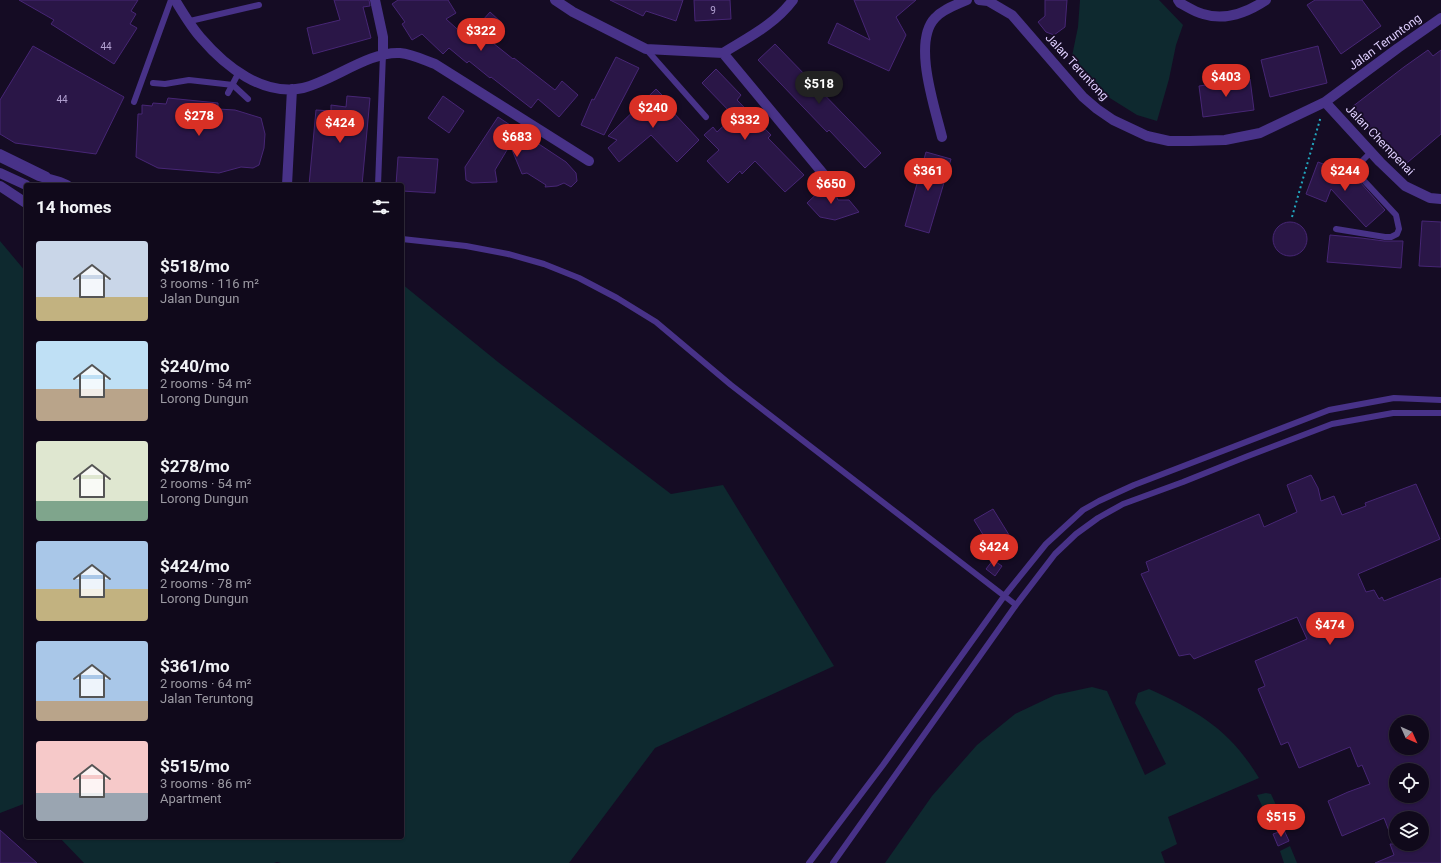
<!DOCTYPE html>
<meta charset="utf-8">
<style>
body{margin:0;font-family:Roboto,sans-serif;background:#191224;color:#f1f3f6;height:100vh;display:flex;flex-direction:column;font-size:15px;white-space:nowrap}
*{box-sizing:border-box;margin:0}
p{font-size:13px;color:#9c9aa3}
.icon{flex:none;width:22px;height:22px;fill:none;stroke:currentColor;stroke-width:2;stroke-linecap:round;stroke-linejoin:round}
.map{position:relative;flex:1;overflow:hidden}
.sheet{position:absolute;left:24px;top:183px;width:380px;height:656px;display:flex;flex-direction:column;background:#10091b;border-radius:4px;box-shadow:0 1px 3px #0004,0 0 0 1px #302a3a}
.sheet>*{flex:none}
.needle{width:26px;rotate:135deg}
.controls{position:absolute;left:1389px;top:715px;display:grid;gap:8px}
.controls a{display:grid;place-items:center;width:40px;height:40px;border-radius:50%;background:#10091b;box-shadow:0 1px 3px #0004,0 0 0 1px #302a3a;font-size:20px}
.price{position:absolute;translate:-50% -34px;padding:0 9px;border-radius:14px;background:#d93025;color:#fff;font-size:13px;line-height:26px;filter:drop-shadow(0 1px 2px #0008)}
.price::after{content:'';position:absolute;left:50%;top:24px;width:12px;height:9px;margin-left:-6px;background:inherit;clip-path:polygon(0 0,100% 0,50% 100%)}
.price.selected{background:#222;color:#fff}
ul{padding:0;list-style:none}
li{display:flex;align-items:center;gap:12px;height:100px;padding:0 12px}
li span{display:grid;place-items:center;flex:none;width:112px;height:80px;border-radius:4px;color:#555}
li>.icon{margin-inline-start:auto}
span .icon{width:48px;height:48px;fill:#fffc;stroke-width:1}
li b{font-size:17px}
h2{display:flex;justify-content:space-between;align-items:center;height:48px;padding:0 12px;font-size:17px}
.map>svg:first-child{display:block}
.green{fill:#0e292f}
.building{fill:#2a1647;stroke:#472675;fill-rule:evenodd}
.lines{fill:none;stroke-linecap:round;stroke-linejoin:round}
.path{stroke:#22a7bf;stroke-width:2;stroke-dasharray:2 3;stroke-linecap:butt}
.service{stroke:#483288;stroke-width:6}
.minor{stroke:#483288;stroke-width:10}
.labels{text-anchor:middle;stroke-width:3.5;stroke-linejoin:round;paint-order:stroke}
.number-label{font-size:10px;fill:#b2a1d1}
.street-label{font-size:12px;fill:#dfcfff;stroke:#150c24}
</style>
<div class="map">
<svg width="1441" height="863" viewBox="0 0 1441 863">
<rect width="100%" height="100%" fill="#150c24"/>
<path class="green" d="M1080 0H1159L1183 25 1176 45 1169 79 1157 121 1137 115 1105 95 1071 61 1078 27Z
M0 241 26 272V803L0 813Z
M402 284 498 362 671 494 723 485 834 666 655 748 569 863H281L277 862 274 863H84L59 837H402Z
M1092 687 1107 691 1145 775 1166 764 1135 703 1138 693 1149 689C1199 712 1230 730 1259 778L1168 817 1177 844 1161 852 1165 863H885L932 796 977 745 1015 714 1055 695Z
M1266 793 1271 794 1285 825 1273 830 1257 795Z
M1290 846 1297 863H1284L1280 851Z"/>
<path class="building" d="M19 0H138L131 11 136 14 130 24 137 28 114 64 51 24 54 20Z
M334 0H369L370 6 363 7 371 38 313 54 307 28 340 20Z
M398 0H448L456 13 446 19 467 38 490 12 502 23 488 39 513 59 514 58 555 90 562 81 578 95 559 117 538 99 531 108 491 77 490 78 469 61 467 63 449 48 443 54 422 34 412 40 402 24 405 22 392 4Z
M610 0H683L676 21 646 11 643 16Z
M694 0H730L731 19 695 21Z
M854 0H916L896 17 906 35 889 71 828 43 837 23 870 40Z
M1045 0H1067L1065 27 1054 35 1046 32 1038 22 1045 16Z
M1315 0H1362L1381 26 1341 54 1307 5Z
M775 44 881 153 865 168 829 130 827 132 758 60Z
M33 46 124 97 96 154 15 143 0 134V100Z
M1318 46 1327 83 1270 97 1261 60Z
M1428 50 1433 56 1441 50V134L1401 168 1352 107 1404 67Z
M616 57 639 68 604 135 581 125 592 99 594 100Z
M716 69 741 95 737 100 771 135 768 138 804 175 785 192 755 161 742 174 740 171 728 183 707 161 719 150 704 135 713 127 717 132 734 116 702 83Z
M1250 79 1254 110 1203 117 1199 86Z
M656 89 675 108 672 111 699 140 677 162 651 135 619 162 608 148 617 140 608 136Z
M347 96 370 98 362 185H309L316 110 331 111V105L346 107Z
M443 96 464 111 449 133 428 118Z
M168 98 218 103V109L235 110 261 118 265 134 264 148 259 165 253 168 241 167 219 173 158 168 136 157 138 114H142V105L152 106 153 103 166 104Z
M498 117 566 162 576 173 577 181 571 187 564 183 557 186 545 187 546 185 527 173 522 174 510 145 495 170 497 182 472 183 466 180 465 167Z
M926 152 951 159 929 233 905 226Z
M398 157 438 159 435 193 402 191V185H396Z
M1318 162 1349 174 1351 172 1385 210 1366 227 1331 189 1326 202 1306 194Z
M825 186 833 189 838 200H849L859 212 835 220 820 217 807 203Z
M1422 221 1441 222V267L1419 266Z
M1273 239a17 17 0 1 1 34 0a17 17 0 1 1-34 0Z
M1330 235 1361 238 1384 241H1403L1401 268 1327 262Z
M1311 475 1318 488 1321 501 1334 496 1342 515 1366 506 1365 503 1416 484 1440 539 1358 574 1366 592 1374 590 1379 599 1382 597 1384 601 1441 578V863H1375L1394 855 1390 844H1394L1384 818 1342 836 1328 801 1348 792 1370 784 1362 765 1358 767 1350 747 1299 768 1288 742 1281 745 1258 689 1265 686 1255 661 1307 639 1297 617 1194 659 1190 654 1179 656 1141 574 1149 571 1146 562 1259 514 1264 527 1297 512 1287 485ZM1396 722H1422V748H1396ZM1396 770H1422V796H1396ZM1396 818H1422V844H1396Z
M993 509 1014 543 995 554 974 520Z
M993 560 1002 566 995 576 986 569Z
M0 830 37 863H0Z
M1284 830 1289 841 1278 846 1273 834Z"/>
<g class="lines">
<path class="path" d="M1292 217 1321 116"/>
<path class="service" d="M190 21 259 5
M646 49 706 117
M153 83 165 84 189 80 233 85 248 99
M228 93 239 72
M134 102 171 0
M0 152 47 175
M378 185 383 54
M1336 229 1385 237H1391L1397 234 1399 229 1396 215 1355 171V168L1371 152
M402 239 466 246 508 254 544 264 579 278 617 298 656 322 731 385 1016 605
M809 863 883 765 1005 595 1046 544 1083 510 1099 501 1134 485 1329 410 1394 398 1441 400
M833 863 1016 605 1055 554 1076 534 1098 518 1123 504 1183 482 1248 456 1332 424 1393 413H1441"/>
<path class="minor" d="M175 0C183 13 191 27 201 38 225 66 263 97 303 88 332 81 370 51 400 53 412 54 424 60 435 64L589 161
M375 0 383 37V54
M555 0 573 12 646 49 723 53 830 182
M979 0 988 1 1012 15 1083 97 1097 109 1113 120 1147 136 1169 141H1190L1225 140 1260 133 1325 102 1398 48 1441 18
M1178 0 1180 3C1188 7 1195 12 1203 14 1225 21 1248 12 1266 0
M723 53C749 37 774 25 793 0
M1325 102 1380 162 1405 186 1430 198 1441 199
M942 137C935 108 912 42 935 18 943 9 956 5 967 0
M0 157 39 176 60 182 67 185
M0 173 26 185
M287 185 292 89
M0 186 26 203"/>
</g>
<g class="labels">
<g class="number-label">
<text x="713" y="14">9</text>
<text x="106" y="50">44</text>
<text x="62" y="103">44</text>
</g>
<g class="street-label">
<text transform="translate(1385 42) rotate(-36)" y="4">Jalan Teruntong</text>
<text transform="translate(1077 67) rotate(47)" y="4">Jalan Teruntong</text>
<text transform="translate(1380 140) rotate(46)" y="4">Jalan Chempenai</text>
</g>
</g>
</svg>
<div class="controls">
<a><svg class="needle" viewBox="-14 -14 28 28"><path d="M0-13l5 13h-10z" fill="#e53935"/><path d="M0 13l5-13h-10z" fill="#9c9aa3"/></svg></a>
<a><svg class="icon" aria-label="locate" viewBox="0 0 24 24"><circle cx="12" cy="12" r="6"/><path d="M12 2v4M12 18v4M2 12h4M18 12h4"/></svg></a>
<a><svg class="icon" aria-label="layers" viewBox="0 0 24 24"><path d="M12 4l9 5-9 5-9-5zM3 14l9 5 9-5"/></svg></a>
</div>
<b class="price" style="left:481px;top:52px">$322</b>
<b class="price" style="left:1226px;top:98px">$403</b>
<b class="price selected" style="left:819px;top:105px">$518</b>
<b class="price" style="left:653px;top:129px">$240</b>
<b class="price" style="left:199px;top:137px">$278</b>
<b class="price" style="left:745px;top:141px">$332</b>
<b class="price" style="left:340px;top:144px">$424</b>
<b class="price" style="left:517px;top:158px">$683</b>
<b class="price" style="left:928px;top:192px">$361</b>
<b class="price" style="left:1345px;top:192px">$244</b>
<b class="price" style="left:831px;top:205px">$650</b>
<b class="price" style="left:994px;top:568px">$424</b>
<b class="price" style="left:1330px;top:646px">$474</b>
<b class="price" style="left:1281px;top:838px">$515</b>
<section class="sheet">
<h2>14 homes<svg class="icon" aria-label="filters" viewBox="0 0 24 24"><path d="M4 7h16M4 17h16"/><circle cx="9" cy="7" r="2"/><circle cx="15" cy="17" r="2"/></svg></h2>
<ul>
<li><span style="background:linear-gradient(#c9d6e8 70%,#c2b280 0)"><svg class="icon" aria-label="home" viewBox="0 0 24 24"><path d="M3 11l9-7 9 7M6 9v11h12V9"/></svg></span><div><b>$518/mo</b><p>3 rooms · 116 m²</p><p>Jalan Dungun</p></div></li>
<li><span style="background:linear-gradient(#bfe0f5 60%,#b9a48a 0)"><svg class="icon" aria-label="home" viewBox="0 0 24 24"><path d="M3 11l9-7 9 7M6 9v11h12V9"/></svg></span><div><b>$240/mo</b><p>2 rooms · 54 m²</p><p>Lorong Dungun</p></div></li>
<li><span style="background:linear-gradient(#dfe7d0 75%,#7fa58c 0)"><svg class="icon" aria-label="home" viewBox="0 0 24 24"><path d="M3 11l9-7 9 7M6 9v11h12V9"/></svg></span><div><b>$278/mo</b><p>2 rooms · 54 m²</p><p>Lorong Dungun</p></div></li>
<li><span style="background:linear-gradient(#a9c7e8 60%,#c2b280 0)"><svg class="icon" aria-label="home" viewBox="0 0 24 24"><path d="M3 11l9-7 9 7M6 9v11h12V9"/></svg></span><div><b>$424/mo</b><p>2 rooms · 78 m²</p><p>Lorong Dungun</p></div></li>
<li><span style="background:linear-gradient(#a9c7e8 75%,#b9a48a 0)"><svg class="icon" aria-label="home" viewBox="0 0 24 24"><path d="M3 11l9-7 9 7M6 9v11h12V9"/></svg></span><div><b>$361/mo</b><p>2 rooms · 64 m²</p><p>Jalan Teruntong</p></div></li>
<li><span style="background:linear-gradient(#f6c9c9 65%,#9aa5b1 0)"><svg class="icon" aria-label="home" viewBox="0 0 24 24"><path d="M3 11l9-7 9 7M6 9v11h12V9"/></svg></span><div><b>$515/mo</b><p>3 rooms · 86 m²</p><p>Apartment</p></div></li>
</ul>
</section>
</div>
